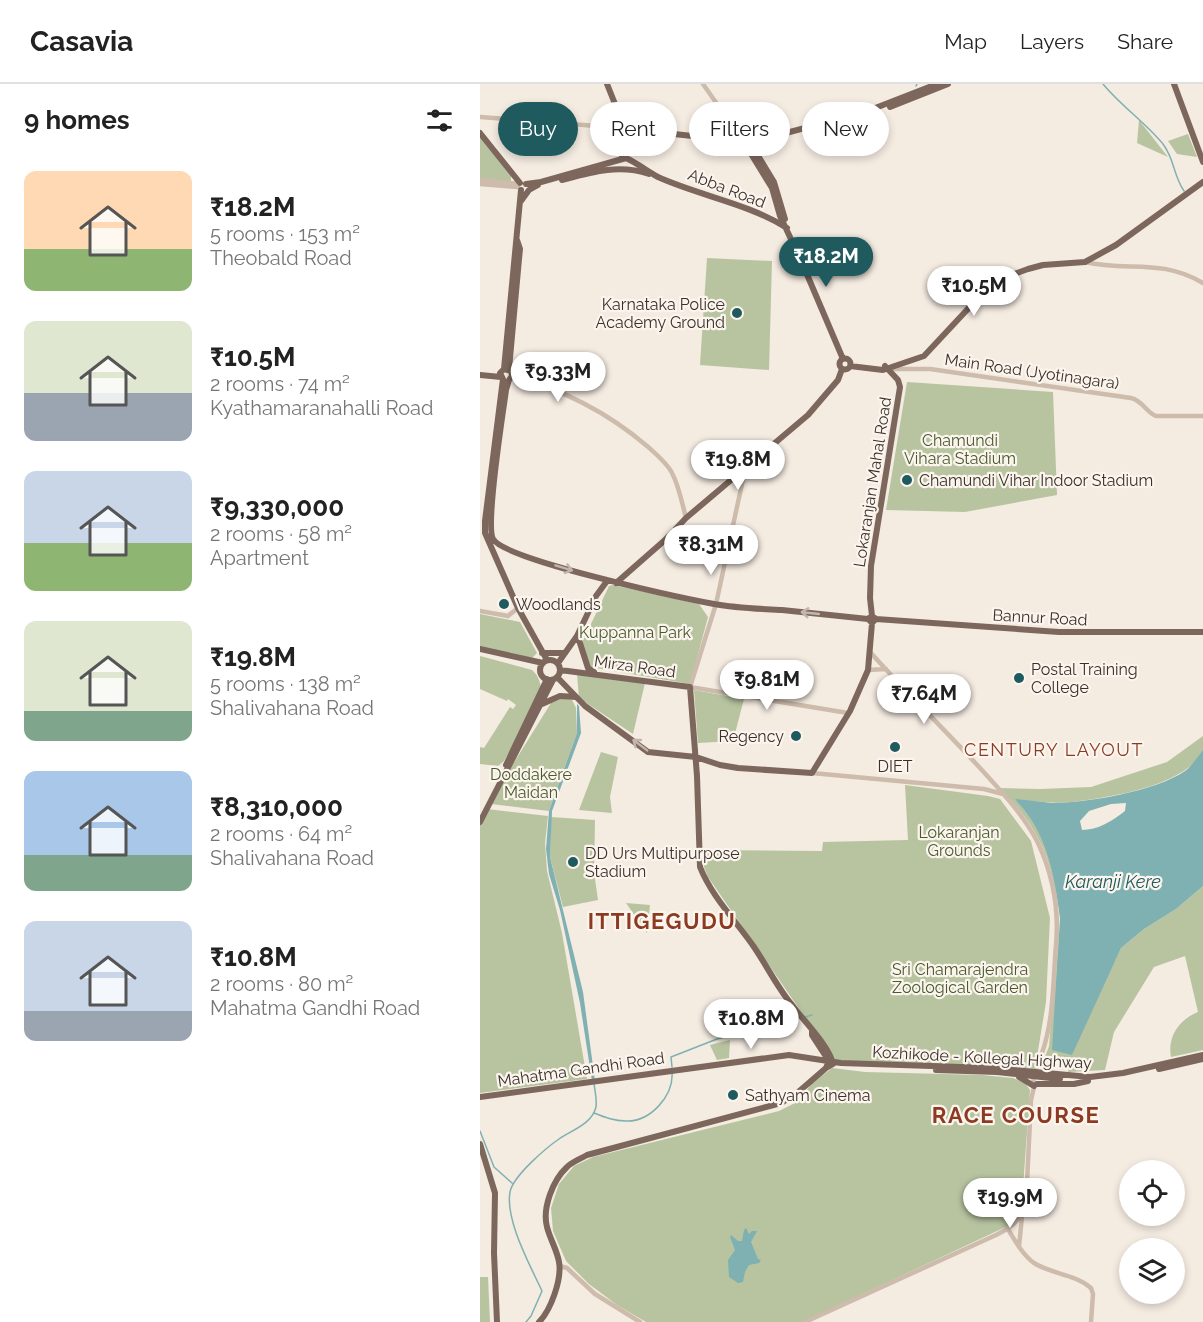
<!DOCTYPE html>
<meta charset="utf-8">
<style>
body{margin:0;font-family:Raleway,sans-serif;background:#f6f6f6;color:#222;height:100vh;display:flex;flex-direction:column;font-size:22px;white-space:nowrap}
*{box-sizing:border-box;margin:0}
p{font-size:20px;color:#767676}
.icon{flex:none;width:33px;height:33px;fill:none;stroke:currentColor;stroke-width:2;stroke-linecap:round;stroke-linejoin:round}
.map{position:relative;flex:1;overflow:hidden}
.sheet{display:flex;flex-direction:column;background:#fff;width:480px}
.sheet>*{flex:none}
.top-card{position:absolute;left:18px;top:18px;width:570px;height:54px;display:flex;gap:12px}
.controls{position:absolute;left:639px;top:1076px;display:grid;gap:12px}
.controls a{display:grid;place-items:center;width:66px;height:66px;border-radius:50%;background:#fff;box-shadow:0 3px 9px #0003;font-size:30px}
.price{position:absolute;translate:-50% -51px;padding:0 14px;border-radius:21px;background:#fff;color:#222;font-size:20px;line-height:39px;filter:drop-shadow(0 2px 3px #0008)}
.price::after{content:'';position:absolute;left:50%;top:36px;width:18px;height:14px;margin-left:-9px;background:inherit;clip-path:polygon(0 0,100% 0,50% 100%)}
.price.active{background:#1f5a5e;color:#fff}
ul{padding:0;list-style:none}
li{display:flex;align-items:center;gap:18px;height:150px;padding:0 24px}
li span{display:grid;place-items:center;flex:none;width:168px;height:120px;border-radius:12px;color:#555}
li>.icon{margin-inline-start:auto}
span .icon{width:72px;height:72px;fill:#fffc;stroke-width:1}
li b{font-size:26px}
h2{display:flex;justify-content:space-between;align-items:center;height:72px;padding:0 24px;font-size:26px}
.tag{padding:0 21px;border-radius:27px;background:#fff;box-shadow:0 3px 9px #0003;font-size:21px;line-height:54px}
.tag.active{background:#1f5a5e;color:#fff}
header{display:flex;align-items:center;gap:36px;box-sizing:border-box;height:84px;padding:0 30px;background:#fff;border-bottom:2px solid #e0e0e0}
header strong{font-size:28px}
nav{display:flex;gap:33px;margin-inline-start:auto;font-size:21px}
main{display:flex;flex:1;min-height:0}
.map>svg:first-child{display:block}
.green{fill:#b8c4a0}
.water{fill:#7fb0b2;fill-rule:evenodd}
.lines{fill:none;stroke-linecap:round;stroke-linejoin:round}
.stream{stroke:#7fb0b2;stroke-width:1.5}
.minor{stroke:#cdbbac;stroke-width:4.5}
.major{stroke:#7d675c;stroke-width:6}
.oneway{stroke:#c2b5ac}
.poi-dot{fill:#1f5a5e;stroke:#fbf5ee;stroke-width:2}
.labels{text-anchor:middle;stroke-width:4.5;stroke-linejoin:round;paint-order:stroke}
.street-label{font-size:16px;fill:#3b302b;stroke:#fbf5ee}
.poi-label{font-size:16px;fill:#3b302b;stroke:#fbf5ee;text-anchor:start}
.park-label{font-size:16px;fill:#4a5a2e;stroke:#fbf5ee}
.neighbourhood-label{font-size:18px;letter-spacing:1.5px;fill:#8c3b22;stroke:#fbf5ee}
.water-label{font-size:18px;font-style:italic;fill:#1f5a5e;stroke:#fbf5ee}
.district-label{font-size:22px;font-weight:bold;letter-spacing:1.5px;fill:#8c3b22;stroke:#fbf5ee}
</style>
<header>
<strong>Casavia</strong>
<nav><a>Map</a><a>Layers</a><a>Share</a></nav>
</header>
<main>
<section class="sheet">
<h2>9 homes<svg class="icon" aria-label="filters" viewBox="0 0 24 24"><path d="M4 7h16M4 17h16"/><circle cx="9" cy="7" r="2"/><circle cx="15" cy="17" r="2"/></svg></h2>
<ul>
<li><span style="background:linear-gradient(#ffd9b3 65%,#8fb573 0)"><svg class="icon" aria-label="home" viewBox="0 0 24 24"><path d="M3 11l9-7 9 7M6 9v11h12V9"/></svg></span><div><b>₹18.2M</b><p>5 rooms · 153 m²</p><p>Theobald Road</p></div></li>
<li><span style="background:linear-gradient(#dfe7d0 60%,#9aa5b1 0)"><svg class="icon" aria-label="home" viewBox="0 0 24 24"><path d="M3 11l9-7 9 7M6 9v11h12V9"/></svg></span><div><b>₹10.5M</b><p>2 rooms · 74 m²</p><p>Kyathamaranahalli Road</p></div></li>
<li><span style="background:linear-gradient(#c9d6e8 60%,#8fb573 0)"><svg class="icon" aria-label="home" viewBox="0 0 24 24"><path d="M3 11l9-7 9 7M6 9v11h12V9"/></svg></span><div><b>₹9,330,000</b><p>2 rooms · 58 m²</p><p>Apartment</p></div></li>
<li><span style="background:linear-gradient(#dfe7d0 75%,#7fa58c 0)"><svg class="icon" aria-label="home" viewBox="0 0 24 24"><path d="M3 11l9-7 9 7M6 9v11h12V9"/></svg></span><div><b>₹19.8M</b><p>5 rooms · 138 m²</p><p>Shalivahana Road</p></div></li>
<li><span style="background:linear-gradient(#a9c7e8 70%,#7fa58c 0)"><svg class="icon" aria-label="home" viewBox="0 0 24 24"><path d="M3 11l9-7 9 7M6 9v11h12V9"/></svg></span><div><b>₹8,310,000</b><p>2 rooms · 64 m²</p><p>Shalivahana Road</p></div></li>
<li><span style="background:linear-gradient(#c9d6e8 75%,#9aa5b1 0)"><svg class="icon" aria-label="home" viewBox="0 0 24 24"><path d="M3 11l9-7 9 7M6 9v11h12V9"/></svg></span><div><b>₹10.8M</b><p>2 rooms · 80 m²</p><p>Mahatma Gandhi Road</p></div></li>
</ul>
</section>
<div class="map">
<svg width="723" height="1238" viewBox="0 0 723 1238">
<rect width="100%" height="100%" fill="#f4ebe1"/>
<path class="green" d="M659 36 688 73 657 59Z
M708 50 717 73 697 70 688 57Z
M0 53 31 92V98L0 95Z
M227 174 292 177 289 286 220 281Z
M427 298 573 308 577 411 485 428 406 426Z
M133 501 219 520 228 533 210 600 110 583 101 561 129 502Z
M0 530 40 538 57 569 52 574 0 563Z
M0 572 52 586C57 590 60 597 61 603 62 620 33 661 24 677L18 682 0 680V663L4 664 30 623 33 625 36 621 28 615 27 617 0 605Z
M97 590 165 599 153 650 99 614Z
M214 606 264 615 253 657 218 659Z
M84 614 92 616 96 624 97 649 69 727 11 720 10 717 71 619Z
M723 652C723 656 723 663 723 666 708 702 626 714 592 718 573 720 554 717 536 716 542 724 550 732 555 741 581 786 580 837 578 886L618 912 641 864 664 845 696 825 723 802V966L691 973C687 952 700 935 718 928L705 872 674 883 634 948 625 986 588 988 589 983 565 973 569 962C574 892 593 811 554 747 545 731 532 717 520 704L560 705 611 703 687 678Z
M121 668 138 673 130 713 132 729 99 726Z
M425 701 508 712 520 715 551 757 570 834 566 918 555 985 356 978 228 793 224 783 223 766 342 767 343 758 428 756Z
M7 725 68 732 65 759 67 787 82 849 107 995 0 1009V741Z
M71 733 115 736 114 788 118 816 83 823 70 773Z
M146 819 170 821 167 849Z
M250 956 249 974 237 976 230 961Z
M352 984 385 988 502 991 533 994 545 999 550 1006 541 1131 532 1140 323 1238H166L137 1221 109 1200 86 1177 73 1147 71 1124 79 1100 94 1082 113 1073 299 1027 319 1017 332 999Z
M0 1193H8L10 1238H0Z"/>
<path class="water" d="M97 620 99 622 101 649 72 727 70 773 103 908 115 997H112L100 919 80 826 69 790 66 765 69 727 97 649Z
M723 666V802L696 825 664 845 641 864 592 971 572 966 580 834C576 803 571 770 555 742 550 732 542 724 535 715 547 716 560 718 572 719 607 719 676 707 705 687 712 682 718 672 723 666ZM631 720 646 719 645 727C632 737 618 746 602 746L600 737 609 727Z
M266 1144 269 1150 272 1147H277L271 1158 278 1175 281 1176 279 1179 269 1181 265 1188 263 1198 258 1199 249 1193 248 1176 255 1166 250 1153 251 1151 258 1157H262L264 1146Z"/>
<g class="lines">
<path class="stream" d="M623 0C641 22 665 38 683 60 695 76 693 91 704 107
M436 2 437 0
M325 933 332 931
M192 983 191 973 237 955 320 934
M114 1029C124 1033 134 1037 146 1037 170 1038 194 1012 192 988
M0 1047 14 1083 32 1099
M46 1238 51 1232 62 1207C50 1181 25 1136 30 1108 33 1092 66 1064 79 1055 92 1046 112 1040 116 1023 117 1016 115 1007 114 1000"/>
<path class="minor" d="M223 0 265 60
M0 33 143 44
M0 96 39 100
M0 100 38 103
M605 178C648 188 681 174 723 199
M409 285H450L651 314C663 317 666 328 676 332H723
M32 292C82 305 127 328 167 362 176 370 187 379 192 389 199 402 202 419 206 434
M265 386 236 520 210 603 368 629
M0 527 28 532 38 524
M390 568C426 608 464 645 500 684 521 707 544 731 558 759 573 791 579 827 576 861 573 896 574 935 562 969 558 981 551 991 554 1004
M388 586 406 585
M332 689 504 705 523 710
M528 1145C535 1157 543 1171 554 1179 571 1190 595 1190 611 1204L613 1210 611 1238
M539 1162 542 1133
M80 1182 87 1184 115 1210 160 1238
M325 1238 516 1151C532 1143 541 1136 546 1119L551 1016 554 1003"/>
<path class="major" d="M127 0 143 40 142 74
M694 0 723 78
M410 23 468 0
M147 45 250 56 265 60 385 28 457 0
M0 49 40 99
M265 60 292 104 300 132 320 174 363 275
M271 60 294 98 305 135
M268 64 288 58
M82 96C112 88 139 80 169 90
M46 100 61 98 146 74C157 79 167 87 178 93 220 112 267 119 307 144
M41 106 24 285 20 289 23 295 5 437V449L38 524 67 576
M41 117 49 106 58 101
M359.5 280a5.5 5.5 0 1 1 11 0a5.5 5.5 0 1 1-11 0Z
M370 282 403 286 444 272 499 213 523 194 548 185 563 181 605 178 636 161 723 98
M24 285 31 287 32 292 29 296 26 306C23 329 5 440 13 455 25 476 202 514 234 520 256 524 280 525 302 526 331 529 360 532 388 535L392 539 396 535 392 532 388 535
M29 285 39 175 40 165 37 156
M0 291 21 293
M136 499 185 456 206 434 328 331 358 296 362 285
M392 532 390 514 391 482 420 303 418 296 405 282
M396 535 579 548H723
M98 553 108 584 114 588
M0 565 63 579
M62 569H85
M60 586a10 10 0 1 1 20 0a10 10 0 1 1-20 0Z
M78 579 97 552 116 512 127 497
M80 586 210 603 217 692 220 783C232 813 256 837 274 863 287 882 297 903 312 921 324 937 349 962 353 980L346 984 349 977 332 951V948
M77 593 105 622 168 668 216 673 240 681 258 684 332 689 370 627 388 586 392 539
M62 620 80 612 96 613
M26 681 67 595
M0 738 73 596
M679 985 723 975
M456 986 517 988 580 995
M539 993 554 1002
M557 1000H594L608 997
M0 1013 309 971 361 979 511 984 610 993 643 989 723 971
M0 1060 15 1109 14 1169 17 1238
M59 1238C71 1226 82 1195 79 1178 77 1166 70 1155 67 1143 62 1124 73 1096 87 1083 92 1078 100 1075 107 1071L301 1019 316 1010 346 984"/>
</g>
<defs><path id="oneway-shaft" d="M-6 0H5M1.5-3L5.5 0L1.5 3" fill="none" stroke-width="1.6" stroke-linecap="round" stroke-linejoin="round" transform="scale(1.5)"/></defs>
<g class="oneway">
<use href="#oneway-shaft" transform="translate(84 484) rotate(17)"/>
<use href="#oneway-shaft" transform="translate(330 529) rotate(-174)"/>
<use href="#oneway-shaft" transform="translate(160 661) rotate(-143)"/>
</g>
<g class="poi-dot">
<circle cx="257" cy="229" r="6"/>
<circle cx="427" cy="396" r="6"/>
<circle cx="24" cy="520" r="6"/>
<circle cx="539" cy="594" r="6"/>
<circle cx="316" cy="652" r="6"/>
<circle cx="415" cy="663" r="6"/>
<circle cx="93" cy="778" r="6"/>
<circle cx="253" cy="1011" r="6"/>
</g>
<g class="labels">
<g class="street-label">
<text transform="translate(247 104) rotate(21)" y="6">Abba Road</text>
<text transform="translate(552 287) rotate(8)" y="6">Main Road (Jyotinagara)</text>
<text transform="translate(392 398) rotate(-81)" y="6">Lokaranjan Mahal Road</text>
<text transform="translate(560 533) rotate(3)" y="6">Bannur Road</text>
<text transform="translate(155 582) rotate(8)" y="6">Mirza Road</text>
<text transform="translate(502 973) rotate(3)" y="6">Kozhikode - Kollegal Highway</text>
<text transform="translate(101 985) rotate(-8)" y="6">Mahatma Gandhi Road</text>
</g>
<g class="poi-label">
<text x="245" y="226" text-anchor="end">Karnataka Police<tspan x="245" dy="18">Academy Ground</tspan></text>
<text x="439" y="402">Chamundi Vihar Indoor Stadium</text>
<text x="36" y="526">Woodlands</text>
<text x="551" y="591">Postal Training<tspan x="551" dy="18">College</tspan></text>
<text x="304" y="658" text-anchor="end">Regency</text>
<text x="415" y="688" text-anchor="middle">DIET</text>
<text x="105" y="775">DD Urs Multipurpose<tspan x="105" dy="18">Stadium</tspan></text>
<text x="265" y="1017">Sathyam Cinema</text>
</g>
<g class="park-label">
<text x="480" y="362">Chamundi<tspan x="480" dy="18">Vihara Stadium</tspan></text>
<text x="155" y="554">Kuppanna Park</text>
<text x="51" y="696">Doddakere<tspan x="51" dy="18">Maidan</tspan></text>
<text x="479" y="754">Lokaranjan<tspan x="479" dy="18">Grounds</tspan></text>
<text x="480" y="891">Sri Chamarajendra<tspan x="480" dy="18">Zoological Garden</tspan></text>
</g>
<g class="neighbourhood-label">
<text x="574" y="672">CENTURY LAYOUT</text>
</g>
<g class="water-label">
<text x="633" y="804">Karanji Kere</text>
</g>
<g class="district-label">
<text x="182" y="845">ITTIGEGUDU</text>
<text x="536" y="1039">RACE COURSE</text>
</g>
</g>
</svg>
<div class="controls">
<a><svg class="icon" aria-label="locate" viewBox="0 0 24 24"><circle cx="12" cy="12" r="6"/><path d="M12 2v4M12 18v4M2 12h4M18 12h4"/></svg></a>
<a><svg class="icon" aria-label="layers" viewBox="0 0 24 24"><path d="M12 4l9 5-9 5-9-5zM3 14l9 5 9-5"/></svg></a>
</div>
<b class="price active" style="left:346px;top:204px">₹18.2M</b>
<b class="price" style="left:494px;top:233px">₹10.5M</b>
<b class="price" style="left:78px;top:319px">₹9.33M</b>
<b class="price" style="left:258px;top:407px">₹19.8M</b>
<b class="price" style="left:231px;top:492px">₹8.31M</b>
<b class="price" style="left:287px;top:627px">₹9.81M</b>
<b class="price" style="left:444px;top:641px">₹7.64M</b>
<b class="price" style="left:271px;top:966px">₹10.8M</b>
<b class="price" style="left:530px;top:1145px">₹19.9M</b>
<div class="top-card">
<a class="tag active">Buy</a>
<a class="tag">Rent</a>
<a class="tag">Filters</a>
<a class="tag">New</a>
</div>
</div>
</main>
